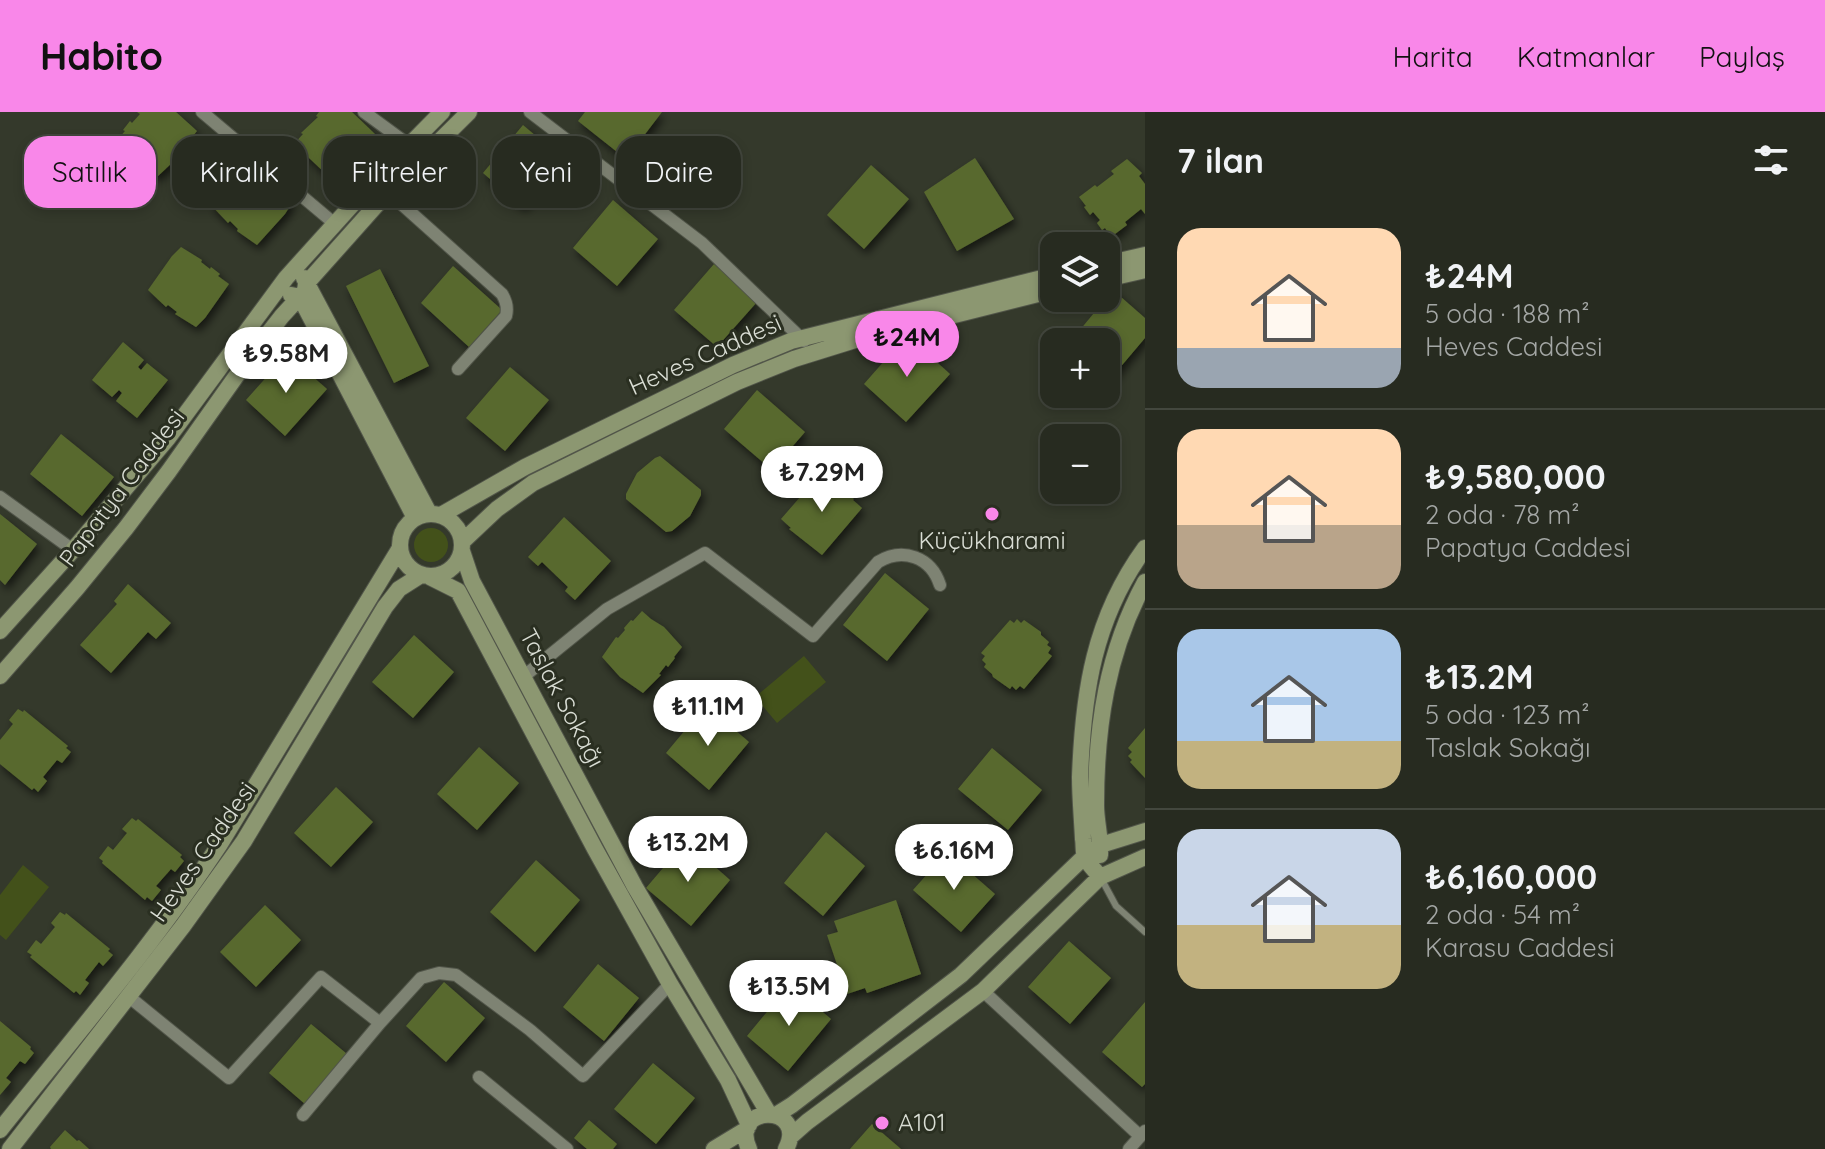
<!DOCTYPE html>
<html lang="tr">
<meta charset="utf-8">
<style>
body{margin:0;font-family:Quicksand,sans-serif;background:#33372d;color:#f1f3f6;height:100vh;display:flex;flex-direction:column;font-size:30px;white-space:nowrap}
*{box-sizing:border-box;margin:0}
p{font-size:26px;color:#a4a7a5}
.icon{flex:none;width:44px;height:44px;fill:none;stroke:currentColor;stroke-width:2;stroke-linecap:round;stroke-linejoin:round}
.map{position:relative;flex:1;overflow:hidden}
.side{display:flex;flex-direction:column;background:#272b20;width:680px}
.side>*{flex:none}
.top-card{position:absolute;left:24px;top:24px;width:760px;height:72px;display:flex;gap:16px}
.tools{position:absolute;left:1040px;top:120px;display:grid;gap:16px}
.tools a{display:grid;place-items:center;width:80px;height:80px;border-radius:16px;background:#272b20;box-shadow:0 4px 12px #0003,0 0 0 2px #43473e;font-size:40px}
.price{position:absolute;translate:-50% -68px;padding:0 18px;border-radius:28px;background:#fff;color:#222;font-size:26px;line-height:52px;filter:drop-shadow(0 2px 4px #0008)}
.price::after{content:'';position:absolute;left:50%;top:48px;width:24px;height:18px;margin-left:-12px;background:inherit;clip-path:polygon(0 0,100% 0,50% 100%)}
.price.current{background:#f987e9;color:#111}
ul{padding:0;list-style:none}
li{display:flex;align-items:center;gap:24px;height:200px;padding:0 32px}
li+li{border-top:2px solid #43473e}
li span{display:grid;place-items:center;flex:none;width:224px;height:160px;border-radius:24px;color:#555}
li>.icon{margin-inline-start:auto}
span .icon{width:96px;height:96px;fill:#fffc;stroke-width:1}
li b{font-size:34px}
h2{display:flex;justify-content:space-between;align-items:center;height:96px;padding:0 32px;font-size:34px}
.chip{padding:0 28px;border-radius:24px;background:#272b20;box-shadow:0 4px 12px #0003,0 0 0 2px #43473e;font-size:28px;line-height:72px}
.chip.current{background:#f987e9;color:#111}
header{display:flex;align-items:center;gap:48px;box-sizing:border-box;height:112px;padding:0 40px;background:#f987e9;color:#111}
header strong{font-size:38px}
nav{display:flex;gap:44px;margin-inline-start:auto;font-size:28px}
main{display:flex;flex:1;min-height:0}
.map>svg:first-child{display:block}
.green{fill:#43511a}
.building{fill:#59692f;filter:url(#shadow)}
.lines{fill:none;stroke-linecap:round;stroke-linejoin:round}
.lane-casing{stroke:#515549;stroke-width:8}
.street-casing{stroke:#515549;stroke-width:14}
.secondary-casing{stroke:#515549;stroke-width:18}
.lane{stroke:#7e8373;stroke-width:6}
.street{stroke:#7e8373;stroke-width:12}
.secondary{stroke:#8c9771;stroke-width:16}
.poi-dot{fill:#f987e9;stroke:#2a2f21;stroke-width:3}
.labels{text-anchor:middle;stroke-width:6;stroke-linejoin:round;paint-order:stroke}
.street-label{font-size:24px;fill:#d9ddd4;stroke:#2a2f21}
.poi-label{font-size:24px;fill:#d9ddd4;stroke:#2a2f21}
</style>
<header>
<strong>Habito</strong>
<nav><a>Harita</a><a>Katmanlar</a><a>Paylaş</a></nav>
</header>
<main>
<div class="map">
<svg width="1145" height="1037" viewBox="0 0 1145 1037">
<defs>
<filter id="shadow"><feDropShadow dx="3" dy="5" stdDeviation="4" flood-color="#0009"/></filter>
</defs>
<rect width="100%" height="100%" fill="#34392b"/>
<path class="green" d="M414 433a17 17 0 1 1 34 0a17 17 0 1 1-34 0Z
M804 544 826 570 777 611 755 585Z
M23 753 49 775 6 828 0 823V783Z"/>
<path class="building" d="M137 0H176L197 19 188 30 189 31 182 40 180 38 173 47 175 48 157 65 116 30 125 19 123 18 130 9 132 11 140 2Z
M319 0H352L375 22 361 42 359 41 346 59 344 58 335 68 325 61 294 32 303 22 301 21 318 5 316 4Z
M585 0H662L626 47 578 9Z
M523 13 563 47 523 95 483 61Z
M975 46 1014 107 957 139 924 80Z
M1127 47 1142 61 1139 64 1145 72V102L1141 97 1125 110 1127 113 1111 125 1105 116 1102 118 1097 111 1100 108 1093 100 1090 103 1084 95 1086 94 1079 85 1095 73 1097 75 1114 62 1111 59Z
M246 52 256 61 258 59 266 66 265 68 283 81 282 83 292 91 285 102 257 133 237 119 238 117 230 109 228 111 211 93 218 83Z
M871 53 909 87 864 137 827 103Z
M613 88 658 127 617 174 573 136Z
M181 135 202 148 201 150 210 157 211 155 220 162 218 164 229 172 205 206 196 215 175 202 177 200 168 193 166 195 148 178 172 144Z
M714 152 757 190 717 235 674 198Z
M453 154 502 198 469 235 421 191Z
M380 157 429 254 394 271 346 174Z
M1113 178 1145 206V226L1112 265 1106 261V230H1070Z
M907 223 950 262 906 310 864 272Z
M123 230 144 248 138 255 141 258 147 251 168 268 137 306 116 289 122 281 119 278 112 285 92 268Z
M287 242 327 277 285 324 246 288Z
M510 255 549 288 505 339 466 306Z
M757 278 805 320 772 358 724 317Z
M61 322 114 365 82 404 30 362Z
M660 344 701 378V383L690 404 672 419 666 420 626 387V382L637 361 655 346Z
M821 361 830 369 832 367 854 387 853 388 862 396 822 443 789 417 791 416 781 407Z
M0 402 37 432 5 473 0 468Z
M564 405 611 449 575 488 565 479 568 475 542 450 538 454 528 445Z
M885 461 929 497 887 549 843 513Z
M128 472 171 511 156 527 148 520 111 561 80 533 117 492 114 489Z
M642 499 651 507 664 515 682 535 674 545 675 546 668 555 666 553 659 562 661 563 643 581 620 565 602 545 616 525 618 526 625 518 624 516 631 508 633 509Z
M1017 507 1021 511 1024 508 1041 520V523L1049 530 1047 533 1051 536 1048 541 1052 544 1024 577 1020 574 1016 578 1012 574 1010 577 993 565 992 562 984 555 986 552 982 548 985 544 981 541 1010 508 1014 511Z
M414 523 454 560 413 606 372 570Z
M706 593 749 630 709 678 666 641Z
M18 597 23 600 24 598 68 634 66 636 71 640 62 651 57 648 43 665 47 669 38 680 34 676 32 678 0 652V628L13 612 9 608Z
M1145 616V666L1130 650 1132 648 1128 644 1132 640 1128 636Z
M479 635 519 671 477 718 437 682Z
M992 636 1042 678 1008 718 958 677Z
M336 675 373 710 331 755 294 721Z
M132 706 136 709 138 707 182 743 180 745 184 749 175 760 171 757 156 774 161 778 152 789 147 785 145 788 102 751 103 749 99 746 108 734 113 738 127 721 122 717Z
M826 720 865 754 823 804 784 771Z
M686 729 730 768 691 814 646 776Z
M947 740 995 782 961 820 913 778Z
M536 748 580 788 535 840 490 800Z
M896 788 921 862 867 881 865 876 847 882 827 823 838 820 834 809Z
M265 793 301 828 256 875 220 840Z
M60 800 65 803 66 801 110 837 108 839 113 843 103 854 99 850 85 868 89 871 80 883 76 879 74 881 30 845 32 843 27 840 36 828 41 832 55 815 51 811Z
M1069 829 1111 866 1070 912 1028 875Z
M598 852 639 886 604 929 563 895Z
M444 870 485 906 446 950 406 914Z
M790 872 831 907 788 959 747 924Z
M1145 890V972L1142 975 1102 940Z
M0 909 31 935 30 937 34 941 25 952 20 949 6 966 11 970 0 983Z
M311 912 347 942 305 992 269 961Z
M653 951 695 986 656 1032 614 997Z
M589 1008 617 1032 613 1037H587L574 1026Z
M872 1012 901 1037H850Z
M65 1018 77 1029 79 1028 89 1037H51L50 1035Z"/>
<g class="lines">
<g class="lane-casing">
<path id="lane" d="M1102 768 1116 794 1145 820"/>
</g>
<g class="street-casing">
<path id="street" d="M202 0 335 112
M364 0 409 33
M530 0 702 131 804 229
M388 80 502 182C507 190 508 196 506 204L458 257
M0 385 73 438
M523 565 607 497 705 441 813 524 878 450C903 435 931 445 940 473
M983 879 1140 1024
M128 884 229 966 321 865 380 911
M479 965 567 1037
M303 1003 380 911 421 866 439 861 456 863 530 918 583 964 670 872
M1129 1037 1145 1019"/>
</g>
<g class="secondary-casing">
<path id="secondary" d="M1106 152 1145 143
M304 166 429 401
M1106 167 1145 158
M291 183 300 185 415 406
M400 433a31 31 0 1 1 62 0a31 31 0 1 1-62 0Z
M441 403 525 355 733 253 791 229 1054 163
M462 430 497 397 533 371 737 270 794 247 855 228 1054 178
M462 439 472 469 635 775 769 1002
M430 465 458 479 595 737 670 872 728 968 749 1013
M0 519 73 438 168 326 286 166 370 73 442 0
M0 564 77 476 126 416 169 359 249 246 282 204 305 179 306 172 388 80 469 0
M1100 743C1101 726 1096 710 1096 693 1096 614 1107 540 1145 470
M1100 765C1096 759 1088 752 1085 745 1083 740 1084 732 1083 727 1082 706 1080 685 1080 665 1083 580 1094 506 1145 436
M776 1003 792 993 961 863 1085 744 1101 733 1145 719
M0 1018C75 924 154 832 220 732L400 436
M790 1025 807 1010 983 879 1100 765 1145 745
M10 1037 183 814 244 729 385 495 399 477 421 463
M714 1037 747 1017
M749 1037C728 991 809 992 786 1037"/>
</g>
<use href="#lane" class="lane"/>
<use href="#street" class="street"/>
<use href="#secondary" class="secondary"/>
</g>
<g class="poi-dot">
<circle cx="992" cy="402" r="8"/>
<circle cx="882" cy="1011" r="8"/>
</g>
<g class="labels">
<g class="street-label">
<text transform="translate(705 243) rotate(-24)" y="8">Heves Caddesi</text>
<text transform="translate(122 376) rotate(-53)" y="8">Papatya Caddesi</text>
<text transform="translate(562 586) rotate(62)" y="8">Taslak Sokağı</text>
<text transform="translate(203 740) rotate(-55)" y="8">Heves Caddesi</text>
</g>
<g class="poi-label">
<text x="992" y="437">Küçükharami</text>
<text x="898" y="1019" text-anchor="start">A101</text>
</g>
</g>
</svg>
<div class="tools">
<a><svg class="icon" aria-label="layers" viewBox="0 0 24 24"><path d="M12 4l9 5-9 5-9-5zM3 14l9 5 9-5"/></svg></a>
<a>+</a>
<a>−</a>
</div>
<b class="price current" style="left:907px;top:267px">₺24M</b>
<b class="price" style="left:286px;top:283px">₺9.58M</b>
<b class="price" style="left:822px;top:402px">₺7.29M</b>
<b class="price" style="left:708px;top:636px">₺11.1M</b>
<b class="price" style="left:688px;top:772px">₺13.2M</b>
<b class="price" style="left:954px;top:780px">₺6.16M</b>
<b class="price" style="left:789px;top:916px">₺13.5M</b>
<div class="top-card">
<a class="chip current">Satılık</a>
<a class="chip">Kiralık</a>
<a class="chip">Filtreler</a>
<a class="chip">Yeni</a>
<a class="chip">Daire</a>
</div>
</div>
<section class="side">
<h2>7 ilan<svg class="icon" aria-label="filters" viewBox="0 0 24 24"><path d="M4 7h16M4 17h16"/><circle cx="9" cy="7" r="2"/><circle cx="15" cy="17" r="2"/></svg></h2>
<ul>
<li><span style="background:linear-gradient(#ffd9b3 75%,#9aa5b1 0)"><svg class="icon" aria-label="home" viewBox="0 0 24 24"><path d="M3 11l9-7 9 7M6 9v11h12V9"/></svg></span><div><b>₺24M</b><p>5 oda · 188 m²</p><p>Heves Caddesi</p></div></li>
<li><span style="background:linear-gradient(#ffd9b3 60%,#b9a48a 0)"><svg class="icon" aria-label="home" viewBox="0 0 24 24"><path d="M3 11l9-7 9 7M6 9v11h12V9"/></svg></span><div><b>₺9,580,000</b><p>2 oda · 78 m²</p><p>Papatya Caddesi</p></div></li>
<li><span style="background:linear-gradient(#a9c7e8 70%,#c2b280 0)"><svg class="icon" aria-label="home" viewBox="0 0 24 24"><path d="M3 11l9-7 9 7M6 9v11h12V9"/></svg></span><div><b>₺13.2M</b><p>5 oda · 123 m²</p><p>Taslak Sokağı</p></div></li>
<li><span style="background:linear-gradient(#c9d6e8 60%,#c2b280 0)"><svg class="icon" aria-label="home" viewBox="0 0 24 24"><path d="M3 11l9-7 9 7M6 9v11h12V9"/></svg></span><div><b>₺6,160,000</b><p>2 oda · 54 m²</p><p>Karasu Caddesi</p></div></li>
</ul>
</section>
</main>
